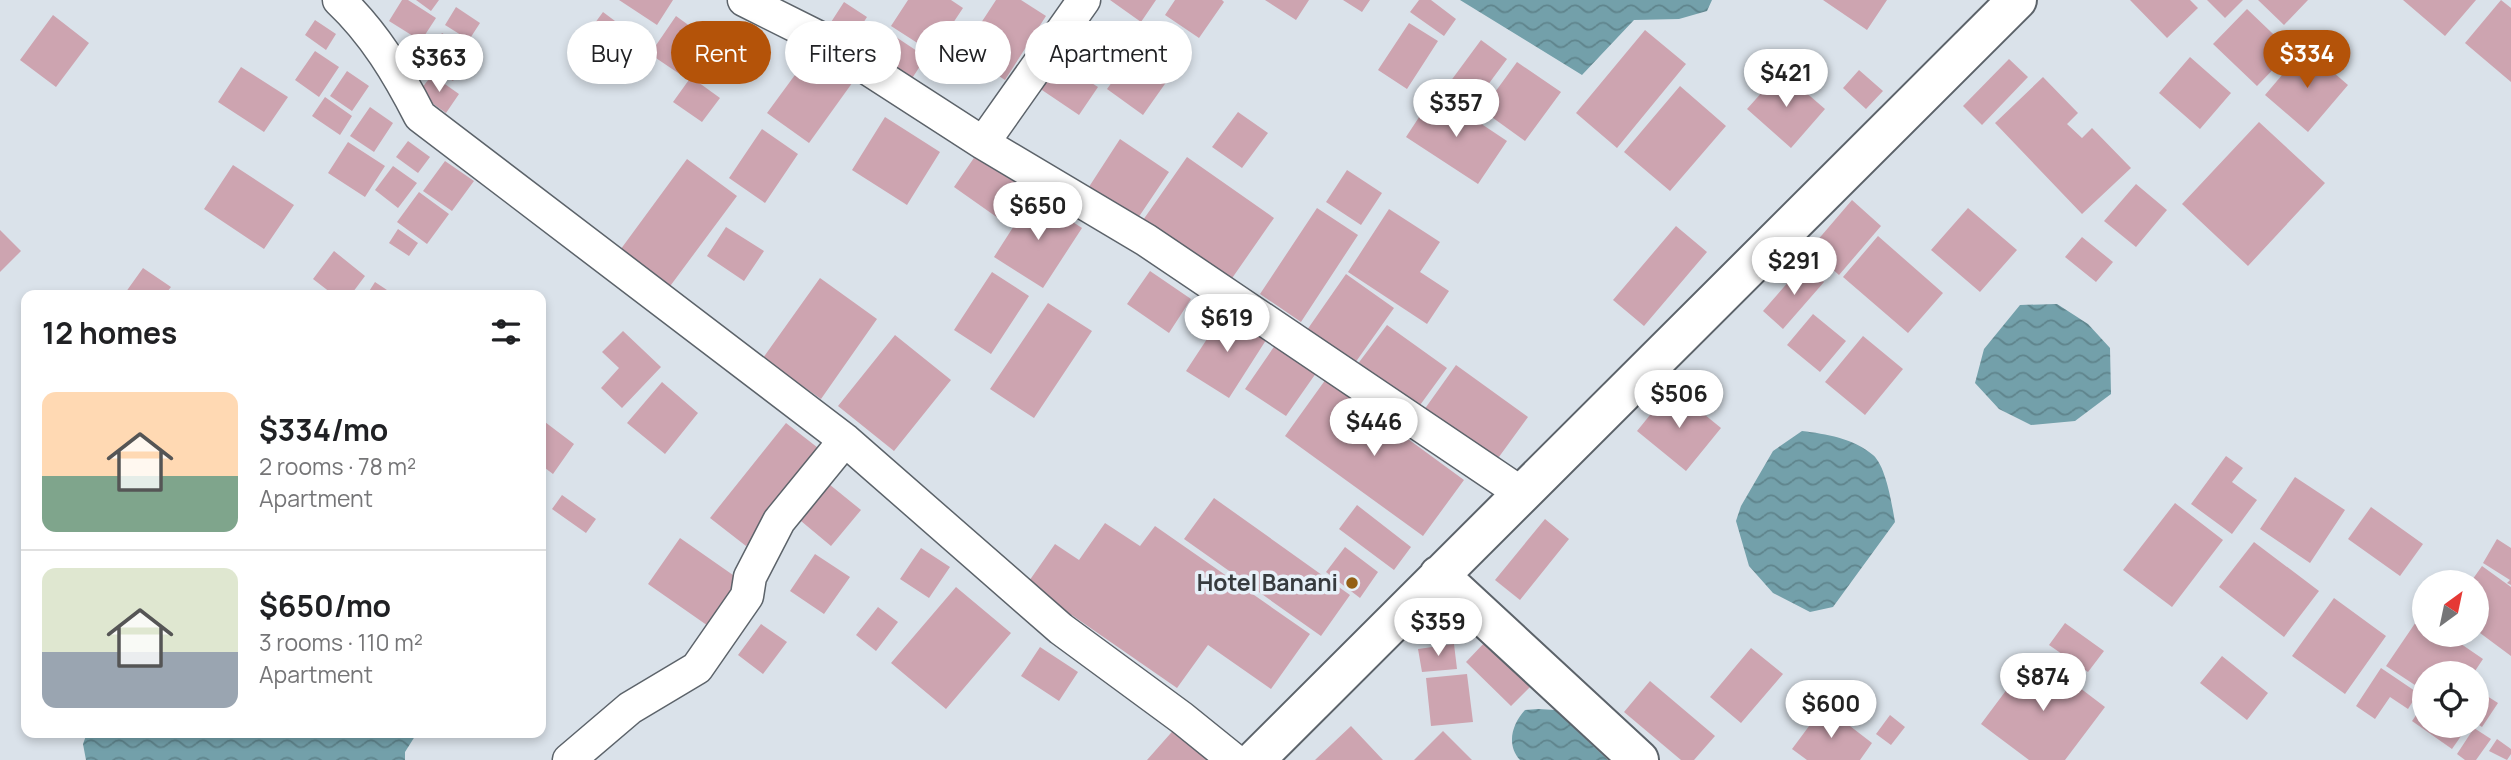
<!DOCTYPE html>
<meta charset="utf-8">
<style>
body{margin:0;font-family:Manrope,sans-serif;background:#f6f6f6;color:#202124;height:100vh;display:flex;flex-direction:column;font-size:26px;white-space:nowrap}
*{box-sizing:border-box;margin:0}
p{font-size:23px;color:#757577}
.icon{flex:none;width:38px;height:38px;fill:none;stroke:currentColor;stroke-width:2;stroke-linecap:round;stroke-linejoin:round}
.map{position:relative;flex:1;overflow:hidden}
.side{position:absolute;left:21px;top:290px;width:525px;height:448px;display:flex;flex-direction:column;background:#fff;border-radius:14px;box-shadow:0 4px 10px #0003}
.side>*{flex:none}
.banner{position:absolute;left:567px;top:21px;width:665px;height:63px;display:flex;gap:14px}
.needle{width:46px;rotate:33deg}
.fabs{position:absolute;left:2412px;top:570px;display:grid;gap:14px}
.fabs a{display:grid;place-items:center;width:77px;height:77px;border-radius:50%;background:#fff;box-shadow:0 4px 10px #0003;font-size:35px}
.price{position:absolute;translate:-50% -60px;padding:0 16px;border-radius:24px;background:#fff;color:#222;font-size:23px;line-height:46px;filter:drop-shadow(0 2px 4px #0008)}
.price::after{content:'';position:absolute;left:50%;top:42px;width:21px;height:16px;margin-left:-10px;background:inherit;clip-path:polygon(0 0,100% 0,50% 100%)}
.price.current{background:#b45309;color:#fff}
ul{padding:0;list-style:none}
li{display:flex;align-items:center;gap:21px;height:175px;padding:0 21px}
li+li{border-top:2px solid #e0e0e0}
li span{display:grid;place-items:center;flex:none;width:196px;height:140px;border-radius:14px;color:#555}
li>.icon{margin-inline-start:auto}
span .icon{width:84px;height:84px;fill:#fffc;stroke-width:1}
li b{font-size:30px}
h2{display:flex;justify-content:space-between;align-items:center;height:84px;padding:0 21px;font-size:30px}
.pill{padding:0 24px;border-radius:32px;background:#fff;box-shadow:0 4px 10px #0003;font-size:24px;line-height:63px}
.pill.current{background:#b45309;color:#fff}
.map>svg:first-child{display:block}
.water{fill:url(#water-waves)}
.building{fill:#cda4b0}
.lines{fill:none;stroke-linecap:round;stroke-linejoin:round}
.minor-casing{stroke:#5c636a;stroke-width:35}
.tertiary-casing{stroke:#5c636a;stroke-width:42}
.minor{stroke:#fff;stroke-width:32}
.tertiary{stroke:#fff;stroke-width:38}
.poi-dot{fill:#945f14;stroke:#e7f0f8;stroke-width:2.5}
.labels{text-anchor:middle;stroke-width:7;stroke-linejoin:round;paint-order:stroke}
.poi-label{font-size:23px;font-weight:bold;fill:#373b3e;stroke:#e7f0f8;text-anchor:end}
</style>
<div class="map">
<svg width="2511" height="760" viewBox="0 0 2511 760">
<defs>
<pattern id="water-waves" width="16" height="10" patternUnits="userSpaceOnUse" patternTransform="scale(1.75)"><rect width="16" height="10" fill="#73a0aa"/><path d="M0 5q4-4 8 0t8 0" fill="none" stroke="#5f848c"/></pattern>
</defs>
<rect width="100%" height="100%" fill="#dae2ea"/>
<path class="water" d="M1460 0H1712L1707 11 1679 19 1634 20 1582 75Z
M2057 304 2088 324 2110 348 2111 394 2075 421 2031 425 1999 409 1975 383 1984 349 2020 305Z
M1802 431C1826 434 1853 438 1873 455 1886 466 1892 505 1895 522L1833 607 1810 612 1773 593 1749 566 1736 521 1741 506 1773 451Z
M1538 709 1555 710 1608 760H1520C1506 745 1512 724 1525 710Z
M87 733H417L405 752V760H86L83 744Z"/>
<path class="building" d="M402 0H408L436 18 421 41 389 21Z
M416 0H439L431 11Z
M619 0H673L657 25Z
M908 0H951L963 8 933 53 891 26Z
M996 0H1021L1046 16 1005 80 962 52Z
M1110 0H1156L1141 22Z
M1175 0H1222L1224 2 1199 38 1165 15Z
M1265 0H1309L1296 20Z
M1343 0H1370L1362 12Z
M1419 0H1431L1456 19 1444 36 1410 12Z
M1823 0H1887L1867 30Z
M2130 0H2190L2198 8 2167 38Z
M2207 0H2243L2225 18Z
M2258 0H2308L2284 25Z
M2403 0H2476L2445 36Z
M2501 0 2511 8V82L2465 43Z
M844 2 867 17 847 48 824 33Z
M456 7 480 23 469 40 445 25Z
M2247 9 2291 51 2257 86 2213 44Z
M603 12 639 39 609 79 573 53Z
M53 15 89 43 56 87 20 60Z
M676 16 709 40 684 77 650 54Z
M315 20 336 34 326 50 305 35Z
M1409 23 1438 41 1407 89 1378 70Z
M878 25 926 57 909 83 860 52Z
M1645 30 1686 64 1617 148 1576 113Z
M442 33 472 52 453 81 423 63Z
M1481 40 1507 59 1476 101 1450 82Z
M2305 48 2348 85 2308 132 2265 95Z
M814 49 855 79 809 143 767 113Z
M315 51 339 67 319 97 295 80Z
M1131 56 1167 81 1143 115 1107 89Z
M2190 57 2231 93 2200 129 2159 93Z
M2009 59 2028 77 1982 125 1963 106Z
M1057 61 1098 87 1079 115 1039 88Z
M1517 62 1561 92 1525 141 1482 110Z
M241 67 288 97 264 132 218 102Z
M1859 70 1883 91 1866 109 1843 88Z
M347 71 369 86 352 111 330 96Z
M1781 71 1825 109 1791 148 1747 109Z
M432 75 459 94 446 113 418 93Z
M691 77 720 98 702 122 673 102Z
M2043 77 2078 113 2067 124 2082 138 2092 128 2131 168 2082 214 1995 123Z
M1680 86 1726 126 1670 191 1624 152Z
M1435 93 1507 141 1478 184 1406 137Z
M325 97 352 116 340 135 312 116Z
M370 107 393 123 374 152 350 136Z
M1238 112 1268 133 1242 168 1212 147Z
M885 117 940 152 907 205 852 170Z
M2259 122 2325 183 2248 266 2182 204Z
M762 129 798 154 765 203 729 178Z
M1120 139 1169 172 1134 224 1085 193Z
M408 141 430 157 418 173 396 157Z
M348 142 385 166 365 197 328 173Z
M978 152 1022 182 998 218 954 187Z
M1187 157 1274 218 1228 284 1141 223Z
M687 159 737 196 665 293 615 257Z
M445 161 474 181 452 211 423 191Z
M233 165 294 205 264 249 204 209Z
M393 166 417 183 398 208 375 190Z
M1347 170 1382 193 1361 225 1326 202Z
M2136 184 2167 210 2136 247 2104 221Z
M419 192 449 214 427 244 397 222Z
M1033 196 1082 228 1043 288 994 257Z
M1852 200 1881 226 1839 275 1810 249Z
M1317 208 1358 235 1301 322 1260 294Z
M1968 208 2017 250 1980 292 1931 250Z
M1389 209 1440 242 1420 272 1449 291 1427 324 1348 272Z
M1676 226 1707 252 1644 326 1613 300Z
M726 227 764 251 744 281 707 256Z
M398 229 418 243 409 256 389 243Z
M0 230 21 251 0 272Z
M1878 236 1943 293 1908 333 1843 277Z
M2082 237 2113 262 2096 282 2065 257Z
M334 251 365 276 350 296H335L313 279Z
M1804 264 1824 282 1783 329 1763 311Z
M143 268 171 287 164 296H123Z
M1150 271 1191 299 1169 333 1127 304Z
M992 272 1029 296 991 354 954 330Z
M1346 274 1394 308 1355 363 1307 330Z
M820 278 877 319 821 399 763 358Z
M375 282 396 296H366Z
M1048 303 1092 331 1034 418 990 389Z
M1226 310 1268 337 1229 398 1186 371Z
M1813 314 1846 341 1820 372 1787 345Z
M1387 325 1447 368 1415 412 1354 369Z
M623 331 661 367 622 408 601 388 619 368 602 352Z
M895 335 951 380 894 451 838 406Z
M1863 336 1903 369 1865 415 1825 382Z
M1280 338 1321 366 1286 416 1245 389Z
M1456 365 1528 417 1496 461 1424 410Z
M1326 379 1464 480 1423 536 1285 436Z
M662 382 698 413 665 454 627 423Z
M1672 388 1721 428 1686 471 1637 431Z
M541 419 574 444 553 474 541 465Z
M786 423 822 451 746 546 710 518Z
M2226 456 2243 468 2232 482 2257 500 2232 534 2191 504Z
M2295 477 2345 510 2310 563 2260 529Z
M824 480 861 510 831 546 795 516Z
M562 495 596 519 586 533 552 509Z
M1214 498 1350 595 1321 636 1184 539Z
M2175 503 2223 540 2172 607 2123 570Z
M1357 505 1411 547 1394 570 1339 529Z
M2371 507 2423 544 2400 576 2348 539Z
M1545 519 1569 539 1520 600 1495 580Z
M1105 523 1140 546 1155 526 1310 634 1271 689 1208 645 1177 688 1027 584 1055 544 1079 560Z
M680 538 743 582 711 628 648 584Z
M2497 539 2511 548V585L2507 583 2510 580 2483 563Z
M2254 542 2319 591 2284 637 2219 587Z
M1345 547 1378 572 1360 598 1326 572Z
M921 548 950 567 929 598 900 579Z
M815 554 850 577 824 614 790 591Z
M2482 566 2511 587V656L2476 630V611L2482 602 2476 598V583H2470Z
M956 587 1011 633 946 709 891 663Z
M2334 598 2386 636 2345 694 2292 656Z
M878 607 898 622 876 651 856 635Z
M2420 616 2424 619V635H2448L2483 659 2473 674H2424V691L2386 666Z
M2065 623 2104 651 2088 672 2049 645Z
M761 624 787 642 763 674 738 655Z
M1486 641 1531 686 1511 706 1466 662Z
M1454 644 1457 669 1422 672 1418 649Z
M1040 647 1078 672 1059 701 1021 676Z
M1751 648 1783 674 1741 723 1710 697Z
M2034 653 2105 707 2065 760H2029L1981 724Z
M2222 656 2268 693 2247 720 2200 683Z
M2381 668 2418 693 2408 709 2390 697 2375 719 2356 706Z
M1467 674 1473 722 1431 726 1426 678Z
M1650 681 1715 736 1694 760H1681L1624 712Z
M2476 689 2498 703 2482 727 2476 723Z
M2424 704V726H2468L2452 749 2412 721Z
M1824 706 1872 743 1860 760H1807L1792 749Z
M1890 715 1905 727 1891 745 1876 734Z
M1178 725 1214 760H1147Z
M1351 726 1383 760H1315Z
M2474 728 2491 739 2476 760H2465L2457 754Z
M1443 731 1472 760H1414Z
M2497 739 2511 749V754L2507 760 2489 751Z"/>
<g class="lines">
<g class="minor-casing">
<path id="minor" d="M339 0C374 33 398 73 420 116L845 440 1061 629 1182 718 1234 760
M744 0 822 39 983 143 1146 240 1521 493
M983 143 1084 0
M569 760 630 708 697 668 747 596 750 577 779 521 845 440"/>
</g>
<g class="tertiary-casing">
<path id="tertiary" d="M1439 575 1639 760
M1255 760 2017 0"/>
</g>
<use href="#minor" class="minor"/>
<use href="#tertiary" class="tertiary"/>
</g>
<circle class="poi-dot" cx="1352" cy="583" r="7"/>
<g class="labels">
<g class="poi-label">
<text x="1338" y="591">Hotel Banani</text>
</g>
</g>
</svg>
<div class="fabs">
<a><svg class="needle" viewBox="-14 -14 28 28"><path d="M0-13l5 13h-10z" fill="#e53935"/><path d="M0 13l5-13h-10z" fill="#757577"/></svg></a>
<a><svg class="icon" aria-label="locate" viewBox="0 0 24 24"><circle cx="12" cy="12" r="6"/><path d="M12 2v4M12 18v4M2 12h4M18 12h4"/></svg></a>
</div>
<b class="price current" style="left:2307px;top:90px">$334</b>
<b class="price" style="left:439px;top:94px">$363</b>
<b class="price" style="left:1786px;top:109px">$421</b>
<b class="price" style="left:1456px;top:139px">$357</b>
<b class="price" style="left:1038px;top:242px">$650</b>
<b class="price" style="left:1794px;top:297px">$291</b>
<b class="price" style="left:1227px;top:354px">$619</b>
<b class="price" style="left:1679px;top:430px">$506</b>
<b class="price" style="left:1374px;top:458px">$446</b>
<b class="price" style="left:1438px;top:658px">$359</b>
<b class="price" style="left:2043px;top:713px">$874</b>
<b class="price" style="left:1831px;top:740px">$600</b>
<div class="banner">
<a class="pill">Buy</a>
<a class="pill current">Rent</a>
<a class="pill">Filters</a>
<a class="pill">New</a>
<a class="pill">Apartment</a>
</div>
<section class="side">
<h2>12 homes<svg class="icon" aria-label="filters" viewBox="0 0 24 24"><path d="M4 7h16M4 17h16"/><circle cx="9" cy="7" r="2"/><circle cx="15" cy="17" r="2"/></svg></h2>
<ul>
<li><span style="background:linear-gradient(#ffd9b3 60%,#7fa58c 0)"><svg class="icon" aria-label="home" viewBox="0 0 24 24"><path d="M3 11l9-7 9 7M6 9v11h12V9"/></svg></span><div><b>$334/mo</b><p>2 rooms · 78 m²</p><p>Apartment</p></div></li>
<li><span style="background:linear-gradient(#dfe7d0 60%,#9aa5b1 0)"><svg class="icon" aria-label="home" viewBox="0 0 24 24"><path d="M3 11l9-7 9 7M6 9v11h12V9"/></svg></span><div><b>$650/mo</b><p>3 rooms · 110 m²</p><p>Apartment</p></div></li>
</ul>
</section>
</div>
